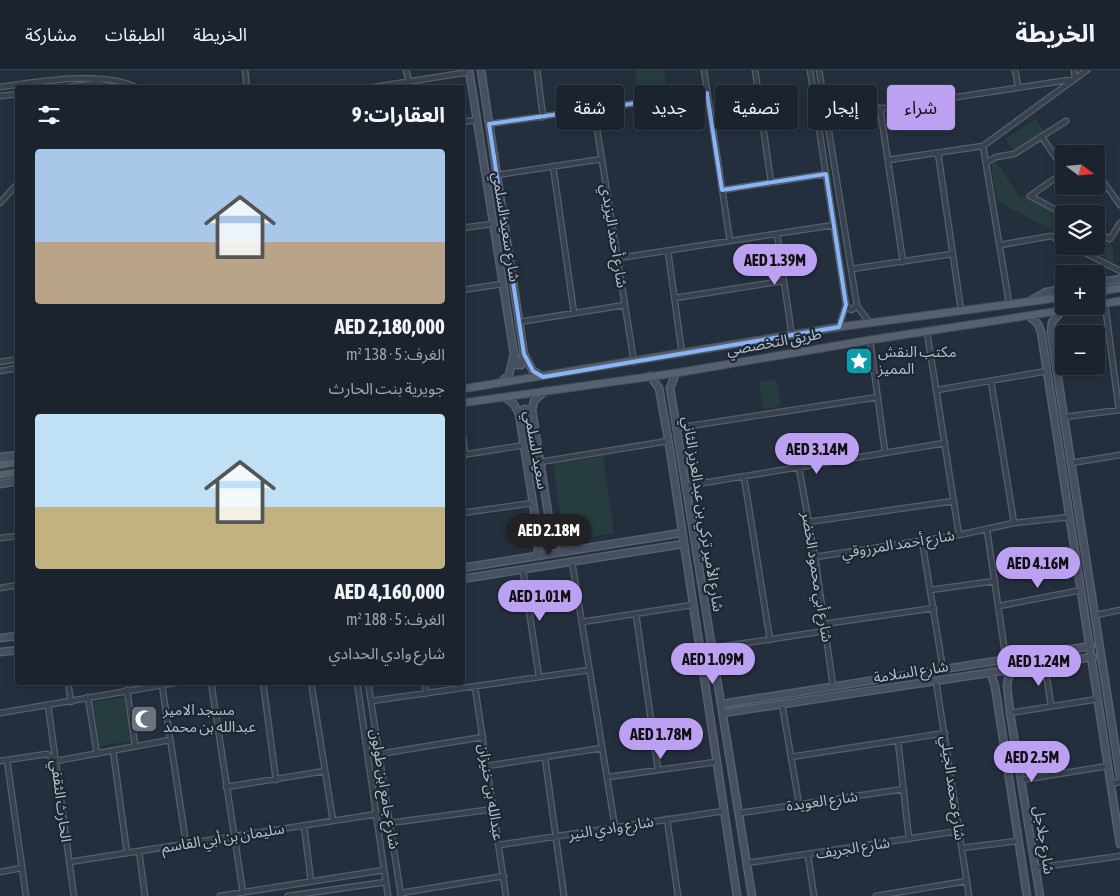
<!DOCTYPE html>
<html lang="ar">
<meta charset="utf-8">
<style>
body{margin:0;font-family:"Asap Condensed","Noto Sans Arabic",sans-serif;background:#242b36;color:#f1f3f6;direction:rtl;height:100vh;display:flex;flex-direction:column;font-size:19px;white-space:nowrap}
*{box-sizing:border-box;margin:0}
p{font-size:16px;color:#a0a4aa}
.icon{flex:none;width:28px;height:28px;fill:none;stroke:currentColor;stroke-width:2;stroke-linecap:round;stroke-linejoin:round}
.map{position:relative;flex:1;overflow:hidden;direction:ltr}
.drawer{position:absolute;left:15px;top:15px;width:450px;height:600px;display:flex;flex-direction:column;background:#1b232e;border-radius:5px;box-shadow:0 2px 12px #0003,0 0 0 1px #39404a;direction:rtl}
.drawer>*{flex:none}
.top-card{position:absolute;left:480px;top:15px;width:475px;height:45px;direction:rtl;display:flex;gap:10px}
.needle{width:32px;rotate:106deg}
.fabs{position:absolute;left:1055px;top:75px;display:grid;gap:10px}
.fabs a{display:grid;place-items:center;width:50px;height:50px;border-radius:5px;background:#1b232e;box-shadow:0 2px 12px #0003,0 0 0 1px #39404a;font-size:25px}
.price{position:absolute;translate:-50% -42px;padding:0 11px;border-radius:18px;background:#bca0f2;color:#111;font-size:16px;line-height:32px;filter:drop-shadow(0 1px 2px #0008)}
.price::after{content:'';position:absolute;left:50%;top:30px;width:15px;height:11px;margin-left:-8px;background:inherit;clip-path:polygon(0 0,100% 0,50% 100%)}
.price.selected{background:#222;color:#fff}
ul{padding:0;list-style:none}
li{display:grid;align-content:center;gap:10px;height:265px;padding:0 20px}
li span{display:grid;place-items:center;height:155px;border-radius:5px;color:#555}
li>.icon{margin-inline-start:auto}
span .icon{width:90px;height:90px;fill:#fffc;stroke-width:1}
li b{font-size:21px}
h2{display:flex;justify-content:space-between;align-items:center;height:60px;padding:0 20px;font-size:21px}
.tag{padding:0 18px;border-radius:5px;background:#1b232e;box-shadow:0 2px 12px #0003,0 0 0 1px #39404a;font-size:18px;line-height:45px}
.tag.selected{background:#bca0f2;color:#111}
header{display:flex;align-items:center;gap:30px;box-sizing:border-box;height:70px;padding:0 25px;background:#1b232e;border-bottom:1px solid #39404a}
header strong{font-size:24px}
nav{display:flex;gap:28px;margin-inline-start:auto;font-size:18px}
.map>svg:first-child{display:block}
.green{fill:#263c3f}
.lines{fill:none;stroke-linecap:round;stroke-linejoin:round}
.street-casing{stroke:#565f6c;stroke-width:7}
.secondary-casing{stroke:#565f6c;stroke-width:9}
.primary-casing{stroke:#414a57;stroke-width:9}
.street{stroke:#38414e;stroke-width:4.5}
.secondary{stroke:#465061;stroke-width:6}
.primary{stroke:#56606e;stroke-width:7}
.marked{fill:none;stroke:#8ab4f8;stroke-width:4;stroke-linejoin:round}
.labels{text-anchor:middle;stroke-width:4.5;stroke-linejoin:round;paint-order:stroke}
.street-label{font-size:15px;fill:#b4bcc9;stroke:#1d2633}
.poi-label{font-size:15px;fill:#b4bcc9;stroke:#1d2633;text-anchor:start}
</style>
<header>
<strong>الخريطة</strong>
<nav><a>الخريطة</a><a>الطبقات</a><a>مشاركة</a></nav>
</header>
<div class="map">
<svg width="1120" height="826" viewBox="0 0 1120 826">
<rect width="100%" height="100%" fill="#242f3e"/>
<path class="green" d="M635 0H664L667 20 638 25Z
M1036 49 1044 61 1014 81 1006 69Z
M996 91 1020 128 1024 126 1064 147V166L997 131 991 93Z
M1096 165C1112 173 1115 174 1113 192L1083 176H1096Z
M776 309 781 336 763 339 759 312Z
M603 386 614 463 564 471 553 394Z
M124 627 131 671 100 676 93 632Z"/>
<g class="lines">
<g class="street-casing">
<path id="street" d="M245 0 247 18
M406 0 409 11
M537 0 543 47
M704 0 730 171
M755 0 771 112
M810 0 846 235 839 257
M819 0 857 236 870 253
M1015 0 1018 16
M0 17C36 12 107 0 137 18
M62 18 97 13 117 18
M368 18 469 2
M0 26 18 24
M880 38 903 192
M594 40 634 292
M826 47 1075 9 1074 0
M462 52 476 50
M489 54 707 23
M1042 67 1064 100
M983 76 1009 233
M938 83 961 240
M888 90 983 76 1087 0
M987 92 996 87 1014 84 1066 51
M553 96 574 243
M1096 101 1120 135
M1064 102 1030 126 1064 144
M497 105 602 89
M722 120 826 104
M0 133 18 113
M462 158 492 154
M1096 162 1110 169 1120 153
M777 164 792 266
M1000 175 1051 166 1064 172
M1072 176 1120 201
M668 181 682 284
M619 188 834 155
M851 199 952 184
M462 220 502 214
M675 228 783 211
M1105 234 1119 340
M846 235 851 240 857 236
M519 252 625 235
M927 262 959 465
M870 270 885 382
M0 292 18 289
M0 301 18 298
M991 311 1014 453
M937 320 1047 301
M1064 347 1120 340
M462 357 465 385
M677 358 878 327
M462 385 525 375
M540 392 668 371
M1071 393 1120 385
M799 398 815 487 833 616
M744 407 770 570
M685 416 945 373
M462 443 533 433
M808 452 954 431
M987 460 1006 590
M0 468 18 466
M922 471 943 599
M815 487 959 465 1014 453 1070 447
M572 492 615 757
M523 500 539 607
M0 518 18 515
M930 520 995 511
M999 536 1082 520
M636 544 658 700
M1096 545 1120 540
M582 552 692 535
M824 554 934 538
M712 578 825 561
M1045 595 1051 636
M936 611 969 826
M68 612 71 632
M211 612 243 823
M263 612 276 710
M311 612 333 751
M357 612 388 826
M368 612 401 826
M424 612 426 624
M162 615 186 773
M475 617 506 826
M127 620 135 675
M88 627 97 684
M371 631 589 600
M782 634 799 734
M48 635 74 826
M0 643 180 612
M1010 643 1098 629
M898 671 909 769
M113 680 127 783
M379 684 483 667
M791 687 945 663
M545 688 564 826
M7 690 26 826
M0 691 47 684 56 691 170 670
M487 696 602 678
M608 707 716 692
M1021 710 1108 696
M1111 714 1120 712
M226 717 325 701
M740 743 904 719
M667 749 678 826
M390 753 494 739
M304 756 311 811
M499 775 724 741
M962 778 1017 771
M139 781 145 826
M808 785 814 826
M69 792 377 744
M747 793 959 761
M1035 798 1120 786
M0 802 21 798
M401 823 504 806
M220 826 384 800
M288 826 386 812
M876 826 967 811"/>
</g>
<g class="secondary-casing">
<path id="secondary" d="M469 0 514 284 509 305 500 313
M481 0 524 284 533 301 542 306
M1096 213 1120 209
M1030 231 1046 222 1064 219
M1063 240 1052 252 1051 263 1120 707
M1029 246 1038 254 1041 262 1120 774
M515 287 517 295H521L523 285
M676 303 670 318 752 826
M650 306 659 318 670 380 737 826
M545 321 534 331 532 340 552 468 568 480
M506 328 514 334 519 344 539 471 537 486
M519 344 524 339 532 340
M0 387 18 385
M0 414 18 411
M539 471 546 476 552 468
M462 498 681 463
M462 509 683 474
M0 568 18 566
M0 582 18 580
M1010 600 1007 615 1010 643 1040 826
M990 602 995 616 1027 826
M722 634 1091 576
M723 643 1093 587"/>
</g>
<g class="primary-casing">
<path id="primary" d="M1096 222 1120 218
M1096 235 1120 231
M462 319 839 257 1064 227
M462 333 676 303 870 270 1091 236
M0 395 18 392
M0 405 18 402"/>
</g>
<use href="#street" class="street"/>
<use href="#secondary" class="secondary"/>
<use href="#primary" class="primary"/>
</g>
<path class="marked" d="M707 23 722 120 826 104 846 235 839 257 543 307 533 301 524 284 489 54Z"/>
<defs>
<g id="sight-square" transform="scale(1.4375)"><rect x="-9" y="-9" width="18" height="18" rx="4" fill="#0f9aa8" stroke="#1d2633"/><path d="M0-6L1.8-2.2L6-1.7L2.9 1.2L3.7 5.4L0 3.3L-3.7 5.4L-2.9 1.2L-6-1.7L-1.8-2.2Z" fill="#fff"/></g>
<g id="mosque-square" transform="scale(1.4375)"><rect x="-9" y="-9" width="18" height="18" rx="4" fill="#6b7280" stroke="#1d2633"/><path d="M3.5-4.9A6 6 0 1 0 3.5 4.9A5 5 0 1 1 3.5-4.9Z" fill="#fff"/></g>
</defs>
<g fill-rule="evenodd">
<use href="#sight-square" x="859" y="291"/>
<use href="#mosque-square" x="144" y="649"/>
</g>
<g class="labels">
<g class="street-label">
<text transform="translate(506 157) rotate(81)" y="5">شارع سعيد السلمي</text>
<text transform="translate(614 166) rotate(81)" y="5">شارع أحمد اليزيدي</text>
<text transform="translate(774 272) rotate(-10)" y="5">طريق التخصصي</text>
<text transform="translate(536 380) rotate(80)" y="5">سعيد السلمي</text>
<text transform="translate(703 444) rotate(81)" y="5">شارع الأمير تركي بن عبدالعزيز الثاني</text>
<text transform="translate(898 474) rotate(-9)" y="5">شارع أحمد المرزوقي</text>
<text transform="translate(817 507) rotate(81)" y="5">شارع أبي محمود الخضر</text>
<text transform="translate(911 602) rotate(-9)" y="5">شارع السلامة</text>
<text transform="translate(953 718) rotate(82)" y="5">شارع محمد الجيلي</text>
<text transform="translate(385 719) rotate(81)" y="5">شارع جامع ابن طولون</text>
<text transform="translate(491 722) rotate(81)" y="5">عبدالله بن خنيزان</text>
<text transform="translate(61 731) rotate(83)" y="5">الحارث الثقفي</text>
<text transform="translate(822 731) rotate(-8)" y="5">شارع العويدة</text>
<text transform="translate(611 758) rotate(-9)" y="5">شارع وادي النير</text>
<text transform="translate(223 768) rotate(-9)" y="5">سليمان بن أبي القاسم</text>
<text transform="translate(1044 770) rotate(81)" y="5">شارع جلاجل</text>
<text transform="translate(853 778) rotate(-9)" y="5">شارع الجريف</text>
</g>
<g class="poi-label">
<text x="878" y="287">مكتب النقش<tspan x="878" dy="17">المميز</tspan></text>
<text x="163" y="645">مسجد الامير<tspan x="163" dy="17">عبدالله بن محمد</tspan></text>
</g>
</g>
</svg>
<div class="fabs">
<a><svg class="needle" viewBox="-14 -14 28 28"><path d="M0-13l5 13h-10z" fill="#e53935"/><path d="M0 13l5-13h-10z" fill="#a0a4aa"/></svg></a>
<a><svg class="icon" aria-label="layers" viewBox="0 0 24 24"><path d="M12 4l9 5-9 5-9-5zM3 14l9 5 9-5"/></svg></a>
<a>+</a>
<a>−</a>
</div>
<b class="price" style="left:775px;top:216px">AED 1.39M</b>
<b class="price" style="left:817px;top:405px">AED 3.14M</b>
<b class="price selected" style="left:549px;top:486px">AED 2.18M</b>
<b class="price" style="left:1038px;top:519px">AED 4.16M</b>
<b class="price" style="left:540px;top:552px">AED 1.01M</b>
<b class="price" style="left:713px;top:615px">AED 1.09M</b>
<b class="price" style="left:1039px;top:617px">AED 1.24M</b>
<b class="price" style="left:661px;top:690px">AED 1.78M</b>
<b class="price" style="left:1032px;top:713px">AED 2.5M</b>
<div class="top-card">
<a class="tag selected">شراء</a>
<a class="tag">إيجار</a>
<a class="tag">تصفية</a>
<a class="tag">جديد</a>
<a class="tag">شقة</a>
</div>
<section class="drawer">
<h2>العقارات: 9<svg class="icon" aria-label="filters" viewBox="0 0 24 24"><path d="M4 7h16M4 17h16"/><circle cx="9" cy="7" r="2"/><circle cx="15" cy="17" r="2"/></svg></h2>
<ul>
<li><span style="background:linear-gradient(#a9c7e8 60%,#b9a48a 0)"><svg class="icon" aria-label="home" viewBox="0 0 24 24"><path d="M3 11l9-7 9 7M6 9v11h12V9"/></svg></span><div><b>AED 2,180,000</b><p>الغرف: 5 · 138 m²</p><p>جويرية بنت الحارث</p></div></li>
<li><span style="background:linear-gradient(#bfe0f5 60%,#c2b280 0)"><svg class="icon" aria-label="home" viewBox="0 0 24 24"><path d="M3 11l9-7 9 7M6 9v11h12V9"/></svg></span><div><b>AED 4,160,000</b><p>الغرف: 5 · 188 m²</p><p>شارع وادي الحدادي</p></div></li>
</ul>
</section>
</div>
